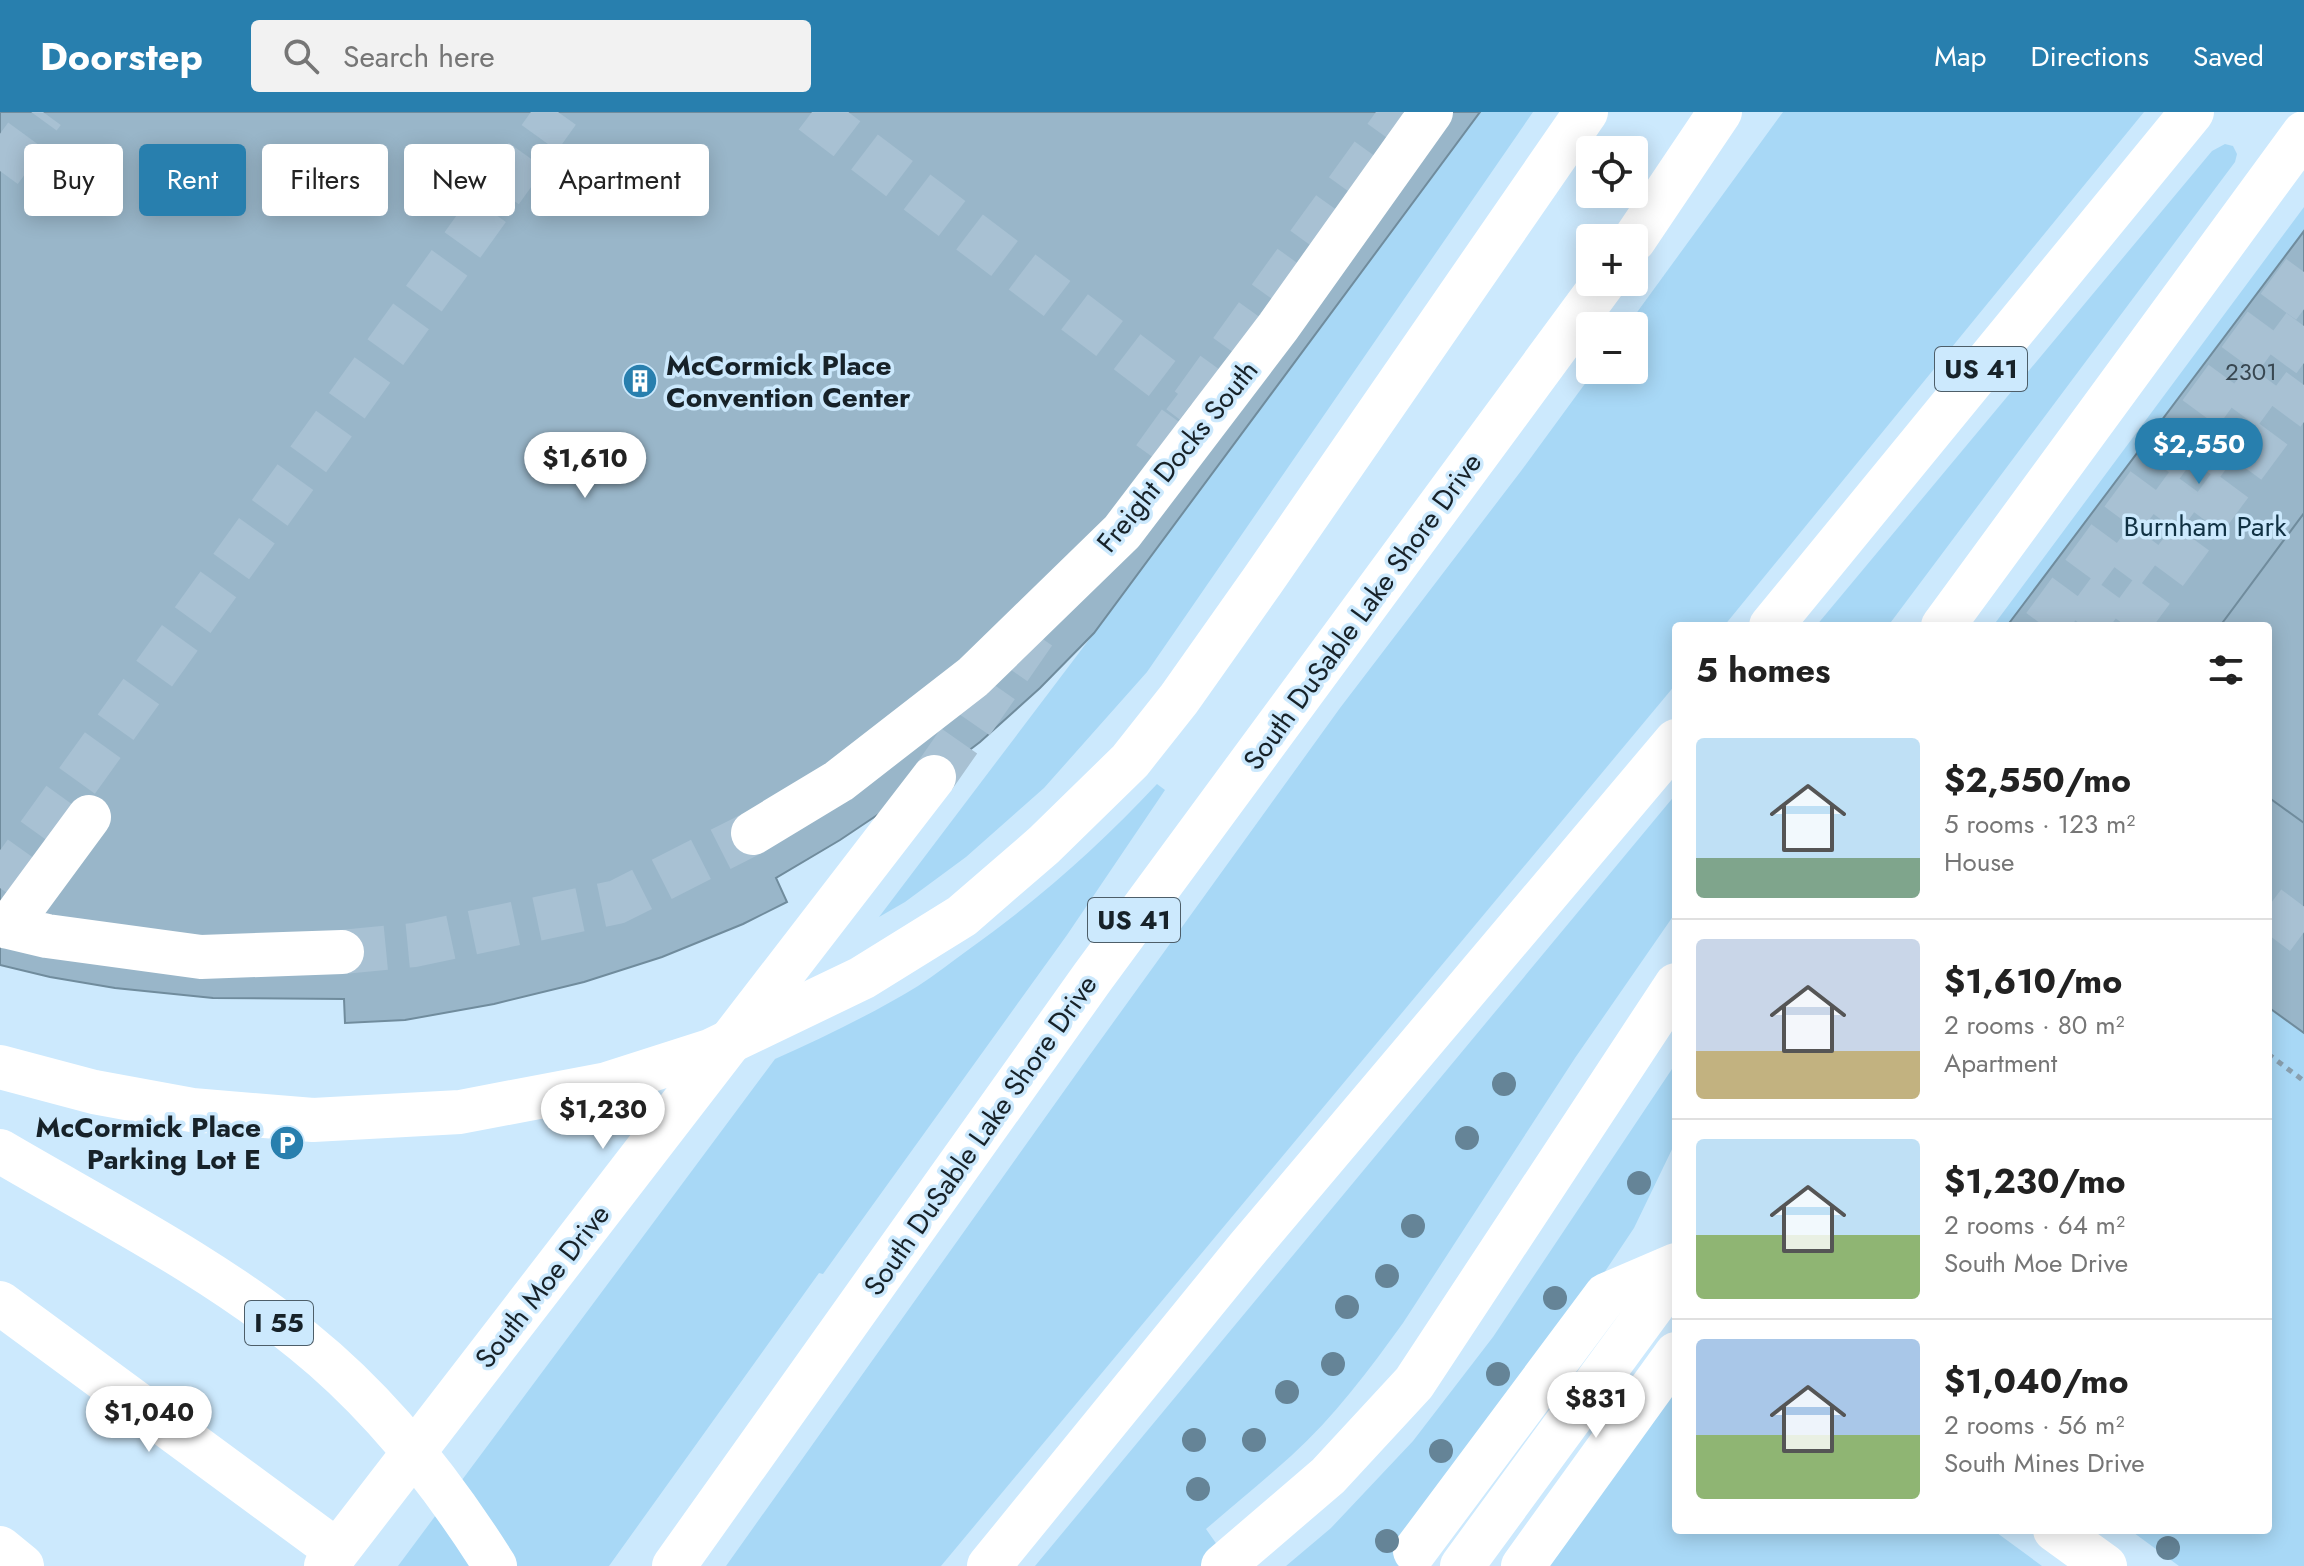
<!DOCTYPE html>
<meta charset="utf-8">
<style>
body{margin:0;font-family:Jost,sans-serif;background:#f2f2f2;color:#222;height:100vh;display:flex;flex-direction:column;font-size:30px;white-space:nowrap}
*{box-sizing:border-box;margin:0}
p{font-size:26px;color:#767676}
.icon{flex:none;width:44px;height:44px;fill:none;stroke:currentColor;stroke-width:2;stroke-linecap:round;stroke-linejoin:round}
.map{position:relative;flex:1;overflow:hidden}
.panel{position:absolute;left:1672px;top:510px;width:600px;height:912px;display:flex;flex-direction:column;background:#fff;border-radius:8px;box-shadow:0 4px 20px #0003}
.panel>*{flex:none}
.top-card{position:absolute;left:24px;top:32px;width:760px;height:72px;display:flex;gap:16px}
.buttons{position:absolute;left:1576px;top:24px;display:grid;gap:16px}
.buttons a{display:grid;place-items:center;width:72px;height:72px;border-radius:8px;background:#fff;box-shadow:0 4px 20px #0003;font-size:40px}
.price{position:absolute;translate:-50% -68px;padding:0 18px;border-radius:28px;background:#fff;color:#222;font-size:26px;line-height:52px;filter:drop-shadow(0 2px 4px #0008)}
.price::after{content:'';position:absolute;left:50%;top:48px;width:24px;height:18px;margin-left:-12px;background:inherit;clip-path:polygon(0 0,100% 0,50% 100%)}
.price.current{background:#287fae;color:#fff}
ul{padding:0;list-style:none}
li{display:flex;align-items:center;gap:24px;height:200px;padding:0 24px}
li+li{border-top:2px solid #e0e0e0}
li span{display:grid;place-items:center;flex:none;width:224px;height:160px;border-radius:8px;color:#555}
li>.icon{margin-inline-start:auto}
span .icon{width:96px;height:96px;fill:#fffc;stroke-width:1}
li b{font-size:34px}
h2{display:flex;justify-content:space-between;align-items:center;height:96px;padding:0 24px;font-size:34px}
.pill{padding:0 28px;border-radius:8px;background:#fff;box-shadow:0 4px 20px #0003;font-size:28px;line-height:72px}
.pill.current{background:#287fae;color:#fff}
header{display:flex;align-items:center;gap:48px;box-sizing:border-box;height:112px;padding:0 40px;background:#287fae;color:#fff}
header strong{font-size:38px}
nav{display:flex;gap:44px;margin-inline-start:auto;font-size:28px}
.search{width:560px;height:72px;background:#f2f2f2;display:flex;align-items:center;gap:20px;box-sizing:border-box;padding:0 28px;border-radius:8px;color:#767676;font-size:30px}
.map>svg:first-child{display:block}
.green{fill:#a8d8f6}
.building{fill:#99b6c9;stroke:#708c9d;stroke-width:2}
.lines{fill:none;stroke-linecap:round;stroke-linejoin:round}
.minor-tunnel{stroke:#a8c1d3;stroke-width:44;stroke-dasharray:44 22;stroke-linecap:butt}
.path{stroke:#899fae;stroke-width:5;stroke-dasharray:6 6;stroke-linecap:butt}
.minor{stroke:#fff;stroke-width:44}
.highway{stroke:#fff;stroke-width:44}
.tree{fill:#658497}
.labels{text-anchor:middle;stroke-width:7;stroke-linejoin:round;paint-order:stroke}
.number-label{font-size:24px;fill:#384751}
.shield{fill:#cce9fd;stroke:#4d5e69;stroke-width:2}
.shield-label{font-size:26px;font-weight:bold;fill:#172229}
.poi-label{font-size:28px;font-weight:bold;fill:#172229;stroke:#cce9fd;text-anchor:start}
.street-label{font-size:28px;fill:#172229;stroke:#cce9fd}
.park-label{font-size:28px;fill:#103143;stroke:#cce9fd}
</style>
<header>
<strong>Doorstep</strong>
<div class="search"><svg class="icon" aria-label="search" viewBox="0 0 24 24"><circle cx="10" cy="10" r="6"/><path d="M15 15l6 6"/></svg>Search here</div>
<nav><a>Map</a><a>Directions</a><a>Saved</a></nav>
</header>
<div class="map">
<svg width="2304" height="1454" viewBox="0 0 2304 1454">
<rect width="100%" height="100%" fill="#cce9fd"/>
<path class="green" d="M1480 0H1533L1147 560 1044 676 966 745 905 790 879 805 1094 521Z
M1783 0H2144L1724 514H1676V572L941 1454H726L1089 944 1340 596 1521 359 1595 258H1634V214H1627Z
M2225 32 2233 34 2237 42 2235 50 1888 514H1816L2212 39Z
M2304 95V1454H2179L2130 1418H2268V514H1993Z
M1157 672 1165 678 1067 823 823 1162 819 1161 609 1454H398L775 947C824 925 872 902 918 874 935 863 951 850 968 838 1037 789 1099 734 1157 672Z
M1676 682V800L1575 946 1403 1211C1369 1258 1334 1305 1291 1344 1263 1369 1234 1393 1206 1417L1232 1454H1035Z
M1676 951V1029L1634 1116 1604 1161 1424 1454H1286L1331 1416 1413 1329 1493 1225Z
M1676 1270V1418H1993L2042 1454H1541Z"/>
<path class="building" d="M0 0H1480L1094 521 1040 576 980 630 934 665 840 728 776 766 787 790 743 812 662 845 584 870 494 892 405 908 345 911 344 887 213 886 115 876 50 865 0 853Z
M0 0H1480L1094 521 1040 576 980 630 934 665 840 728 776 766 787 790 743 812 662 845 584 870 494 892 405 908 345 911 344 887 213 886 115 876 50 865 0 853Z
M2304 119V401L2220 514H2007Z
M2304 119V921L2268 895V514H2007Z
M2268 685 2304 711V921L2268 895Z"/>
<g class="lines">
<path class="minor-tunnel" d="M812 0 1193 290
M0 59 43 0
M1154 346 1403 0
M2044 514 2304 160
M2083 514 2304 214
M2126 514 2304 273
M934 665 1034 521
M0 776 558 0
M2268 795 2304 822
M342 840 414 833 617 790 753 721"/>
<path class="path" d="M2268 942 2304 969"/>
<path class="minor" d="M753 721 839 669 973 565 1122 420 1278 215 1431 0
M0 813 47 824 201 845 342 840
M8 815 89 705
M0 1191 337 1439
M2055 1418 2105 1454
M1415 1439 1606 1183 1676 1153
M326 1454 934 665
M1462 1454 1676 1162
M1523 1454 1676 1242"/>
<path class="highway" d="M1634 128 1720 0
M1771 514 2192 0
M1943 514 2304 21
M0 955 94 980 192 998 313 1008 460 1000 607 972 710 939 862 866 962 804 1044 733 1130 649 1179 587 1263 468 1586 0
M0 1039C102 1099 211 1154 303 1229 380 1291 443 1371 495 1454
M0 1436 22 1454
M674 1454 1092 866 1604 170
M989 1454 1248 1136 1676 629
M1223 1454 1328 1364 1414 1271 1676 873"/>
</g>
<g class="tree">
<circle cx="1504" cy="972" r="12"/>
<circle cx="1467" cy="1026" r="12"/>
<circle cx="1639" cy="1071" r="12"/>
<circle cx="1413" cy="1114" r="12"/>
<circle cx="1387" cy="1164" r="12"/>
<circle cx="1555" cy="1186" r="12"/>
<circle cx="1347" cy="1195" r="12"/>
<circle cx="1333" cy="1252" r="12"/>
<circle cx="1498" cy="1262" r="12"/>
<circle cx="1287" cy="1280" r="12"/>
<circle cx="1194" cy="1328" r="12"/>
<circle cx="1254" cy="1328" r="12"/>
<circle cx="1441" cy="1339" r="12"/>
<circle cx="1198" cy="1377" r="12"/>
<circle cx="1387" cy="1429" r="12"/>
<circle cx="2168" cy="1436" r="12"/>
</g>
<defs>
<g id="building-disc" transform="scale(1.8)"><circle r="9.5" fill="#287fae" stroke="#cce9fd"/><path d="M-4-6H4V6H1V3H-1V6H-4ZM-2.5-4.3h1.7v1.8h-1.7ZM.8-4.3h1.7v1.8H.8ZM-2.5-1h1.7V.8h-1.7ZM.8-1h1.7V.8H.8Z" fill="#fff"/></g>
<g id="parking-disc" transform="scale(1.8)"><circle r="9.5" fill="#287fae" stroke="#cce9fd"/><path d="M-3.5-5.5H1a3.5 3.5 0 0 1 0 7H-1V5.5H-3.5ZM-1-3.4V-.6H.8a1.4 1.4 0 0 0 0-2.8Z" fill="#fff"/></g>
</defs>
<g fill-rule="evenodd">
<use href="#building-disc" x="640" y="269"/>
<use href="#parking-disc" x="287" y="1031"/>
</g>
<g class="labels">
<g class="number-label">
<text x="2251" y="268">2301</text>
</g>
<g class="shield">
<rect x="1935" y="235" width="92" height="44" rx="6"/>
<rect x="1088" y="786" width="92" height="44" rx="6"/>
<rect x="245" y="1189" width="68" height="44" rx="6"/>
</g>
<g class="shield-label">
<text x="1981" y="266">US 41</text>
<text x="1134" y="817">US 41</text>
<text x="279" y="1220">I 55</text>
</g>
<g class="poi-label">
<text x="666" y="263">McCormick Place<tspan x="666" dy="32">Convention Center</tspan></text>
<text x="261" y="1025" text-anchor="end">McCormick Place<tspan x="261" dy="32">Parking Lot E</tspan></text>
</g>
<g class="street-label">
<text transform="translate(1177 344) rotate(-51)" y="10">Freight Docks South</text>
<text transform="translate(1362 499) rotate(-54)" y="10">South DuSable Lake Shore Drive</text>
<text transform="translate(980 1023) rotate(-55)" y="10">South DuSable Lake Shore Drive</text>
<text transform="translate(542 1174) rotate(-52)" y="10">South Moe Drive</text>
</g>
<g class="park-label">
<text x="2205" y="424">Burnham Park</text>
</g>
</g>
</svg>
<div class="buttons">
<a><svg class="icon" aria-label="locate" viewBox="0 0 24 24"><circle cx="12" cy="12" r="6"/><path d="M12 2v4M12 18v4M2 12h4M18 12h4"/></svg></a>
<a>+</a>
<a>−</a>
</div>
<b class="price current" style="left:2199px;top:374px">$2,550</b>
<b class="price" style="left:585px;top:388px">$1,610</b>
<b class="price" style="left:603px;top:1039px">$1,230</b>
<b class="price" style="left:1596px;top:1328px">$831</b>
<b class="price" style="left:149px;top:1342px">$1,040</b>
<div class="top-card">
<a class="pill">Buy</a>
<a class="pill current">Rent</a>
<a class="pill">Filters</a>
<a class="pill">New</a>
<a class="pill">Apartment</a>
</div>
<section class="panel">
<h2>5 homes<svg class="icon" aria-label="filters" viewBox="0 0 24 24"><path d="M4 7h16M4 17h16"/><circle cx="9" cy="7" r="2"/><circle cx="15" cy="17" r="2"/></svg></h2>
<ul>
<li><span style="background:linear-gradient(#bfe0f5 75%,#7fa58c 0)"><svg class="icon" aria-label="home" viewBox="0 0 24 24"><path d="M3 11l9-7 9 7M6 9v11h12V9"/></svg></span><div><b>$2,550/mo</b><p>5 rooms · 123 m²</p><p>House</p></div></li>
<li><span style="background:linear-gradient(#c9d6e8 70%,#c2b280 0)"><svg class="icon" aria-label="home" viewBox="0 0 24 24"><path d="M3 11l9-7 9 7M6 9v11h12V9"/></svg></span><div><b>$1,610/mo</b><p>2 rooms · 80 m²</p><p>Apartment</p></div></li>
<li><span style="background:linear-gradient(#bfe0f5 60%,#8fb573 0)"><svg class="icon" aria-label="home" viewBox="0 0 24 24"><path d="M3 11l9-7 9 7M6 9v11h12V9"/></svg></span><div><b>$1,230/mo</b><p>2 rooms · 64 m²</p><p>South Moe Drive</p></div></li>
<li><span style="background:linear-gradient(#a9c7e8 60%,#8fb573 0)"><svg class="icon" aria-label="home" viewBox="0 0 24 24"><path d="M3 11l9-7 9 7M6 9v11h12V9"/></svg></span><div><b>$1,040/mo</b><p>2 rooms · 56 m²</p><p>South Mines Drive</p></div></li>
</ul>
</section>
</div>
